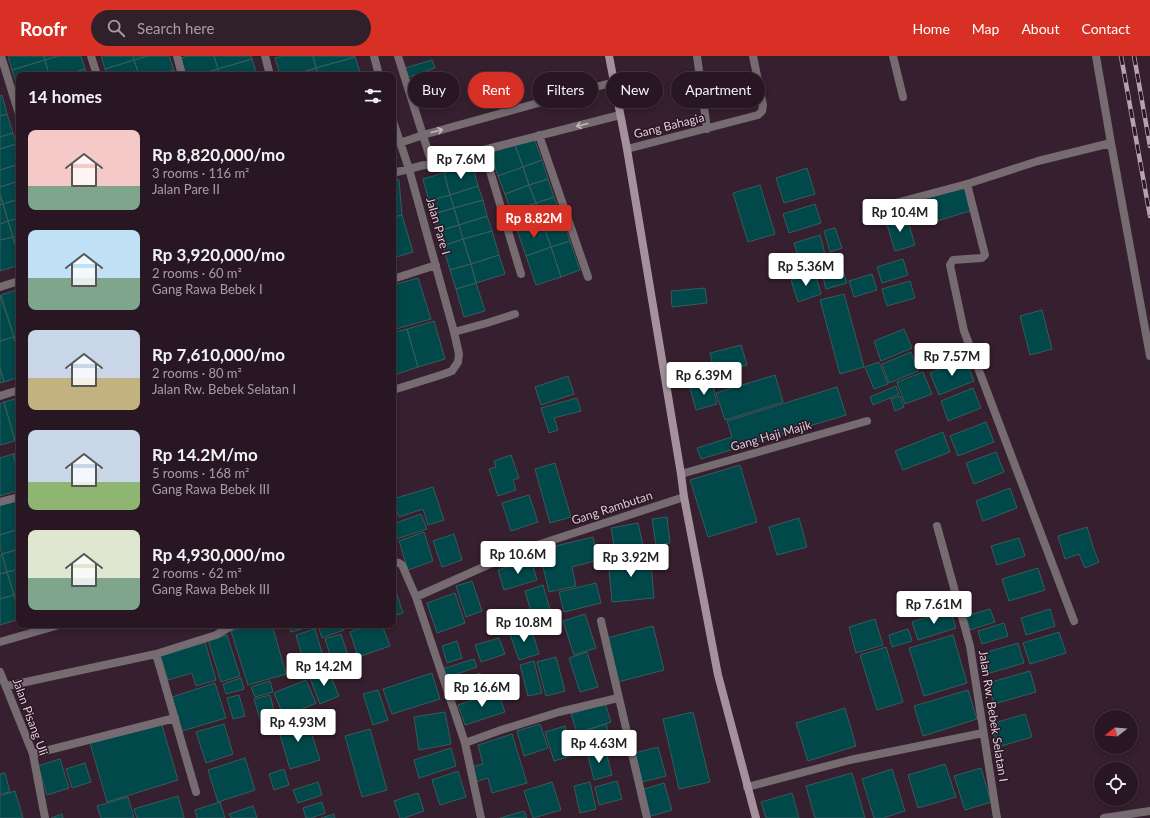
<!DOCTYPE html>
<meta charset="utf-8">
<style>
body{margin:0;font-family:Lato,sans-serif;background:#30202a;color:#f1f3f6;height:100vh;display:flex;flex-direction:column;font-size:15px;white-space:nowrap}
*{box-sizing:border-box;margin:0}
p{font-size:13px;color:#a59fa5}
.icon{flex:none;width:22px;height:22px;fill:none;stroke:currentColor;stroke-width:2;stroke-linecap:round;stroke-linejoin:round}
.map{position:relative;flex:1;overflow:hidden}
.side{position:absolute;left:16px;top:16px;width:380px;height:556px;display:flex;flex-direction:column;background:#281722;border-radius:8px;box-shadow:0 2px 6px #0003,0 0 0 1px #443640}
.side>*{flex:none}
.banner{position:absolute;left:408px;top:16px;width:380px;height:36px;display:flex;gap:8px}
.needle{width:26px;rotate:253deg}
.fabs{position:absolute;left:1094px;top:654px;display:grid;gap:8px}
.fabs a{display:grid;place-items:center;width:44px;height:44px;border-radius:50%;background:#281722;box-shadow:0 2px 6px #0003,0 0 0 1px #443640;font-size:20px}
.price{position:absolute;translate:-50% -34px;padding:0 9px;border-radius:4px;background:#fff;color:#222;font-size:13px;line-height:26px;filter:drop-shadow(0 1px 2px #0008)}
.price::after{content:'';position:absolute;left:50%;top:24px;width:12px;height:9px;margin-left:-6px;background:inherit;clip-path:polygon(0 0,100% 0,50% 100%)}
.price.active{background:#d93025;color:#fff}
ul{padding:0;list-style:none}
li{display:flex;align-items:center;gap:12px;height:100px;padding:0 12px}
li span{display:grid;place-items:center;flex:none;width:112px;height:80px;border-radius:8px;color:#555}
li>.icon{margin-inline-start:auto}
span .icon{width:48px;height:48px;fill:#fffc;stroke-width:1}
li b{font-size:17px}
h2{display:flex;justify-content:space-between;align-items:center;height:48px;padding:0 12px;font-size:17px}
.pill{padding:0 14px;border-radius:18px;background:#281722;box-shadow:0 2px 6px #0003,0 0 0 1px #443640;font-size:14px;line-height:36px}
.pill.active{background:#d93025;color:#fff}
header{display:flex;align-items:center;gap:24px;box-sizing:border-box;height:56px;padding:0 20px;background:#d93025;color:#fff}
header strong{font-size:19px}
nav{display:flex;gap:22px;margin-inline-start:auto;font-size:14px}
.search{width:280px;height:36px;background:#30202a;display:flex;align-items:center;gap:10px;box-sizing:border-box;padding:0 14px;border-radius:22px;color:#a59fa5;font-size:15px}
.map>svg:first-child{display:block}
.building{fill:#00484a;stroke:#375c5c}
.lines{fill:none;stroke-linecap:round;stroke-linejoin:round}
.street{stroke:#776b72;stroke-width:8}
.secondary{stroke:#a4919c;stroke-width:8}
.rail-casing{stroke:#b5a4af;stroke-width:4.5}
.rail{stroke:#2c1624;stroke-width:3;stroke-dasharray:9;stroke-linecap:butt}
.oneway{stroke:#c5b7bf}
.labels{text-anchor:middle;stroke-width:3;stroke-linejoin:round;paint-order:stroke}
.street-label{font-size:12px;fill:#dfd0d9;stroke:#2c1624}
</style>
<header>
<strong>Roofr</strong>
<div class="search"><svg class="icon" aria-label="search" viewBox="0 0 24 24"><circle cx="10" cy="10" r="6"/><path d="M15 15l6 6"/></svg>Search here</div>
<nav><a>Home</a><a>Map</a><a>About</a><a>Contact</a></nav>
</header>
<div class="map">
<svg width="1150" height="762" viewBox="0 0 1150 762">
<rect width="100%" height="100%" fill="#361f2e"/>
<path class="building" d="M8 0H44L45 4 12 14Z
M44 0H58L45 4Z
M58 0H81L85 13 64 19H49L45 4Z
M101 0H133L134 4 105 13Z
M133 0H148L134 4Z
M148 0H169L174 14 158 19H139L134 4Z
M187 0H214L218 13 197 19H186L181 2Z
M214 0H251L252 3 218 13Z
M283 0H313L316 12 293 19H280L275 2Z
M313 0H355V1L316 12Z
M355 1 361 19H318L316 12Z
M252 3 257 19H220L218 13Z
M45 4 49 19H19V32L18 33 12 14Z
M134 4 139 19H107L105 13Z
M432 4 435 12 408 21 405 12Z
M316 12 318 19H293Z
M85 13 87 19H64Z
M218 13 220 19H197Z
M174 14 175 19H158Z
M2 39 7 58 0 60V40Z
M7 58 13 77 0 81V60Z
M13 77 16 88 0 93V81Z
M534 82 542 104 523 111 515 89Z
M16 88 19 97V108L0 114V93Z
M515 89 523 111 498 120 490 97Z
M542 104 548 123 529 129 523 111Z
M19 108V125L0 131V114Z
M472 108 478 130 450 139 444 117Z
M523 111 529 129 505 138 498 120Z
M807 112 815 138 784 147 776 122Z
M444 117 450 139 429 145 423 123Z
M393 122 399 124 402 159 393 161Z
M548 123 554 141 536 147 529 129Z
M19 125V143L3 148 0 138V131Z
M529 129 536 147 511 156 505 138Z
M760 129 775 178 748 186 733 137Z
M478 130 483 144 454 152 450 139Z
M966 130 973 154 937 165 929 141Z
M0 138 3 148 0 149Z
M450 139 454 152 433 158 429 145Z
M554 141 561 159 542 166 536 147Z
M19 143V162L8 165 3 148Z
M483 144 487 160 459 169 454 152Z
M536 147 542 166 517 174 511 156Z
M3 148 8 165 0 168V149Z
M815 148 821 167 789 177 783 158Z
M454 152 459 169 438 175 433 158Z
M402 159 413 196 393 202V161Z
M561 159 570 185 551 191 542 166Z
M906 159 915 189 895 195 886 165Z
M487 160 492 175 463 183 459 169Z
M19 162V179L13 181 8 165Z
M8 165 13 181 0 184V168Z
M542 166 551 191 526 200 517 174Z
M459 169 463 183 443 190 438 175Z
M835 172 842 192 830 196 824 175Z
M492 175 499 199 471 208 463 183Z
M19 179V201L13 181Z
M820 179 825 198 800 205 794 187Z
M13 181 19 201V209L0 215V184Z
M463 183 471 208 450 214 443 190Z
M570 185 580 214 561 221 551 191Z
M551 191 561 221 536 229 526 200Z
M499 199 505 218 476 227 471 208Z
M903 203 908 219 882 227 877 211Z
M471 208 476 227 456 233 450 214Z
M841 208 847 227 826 233 821 214Z
M815 217 821 238 798 246 791 224Z
M872 218 877 234 854 241 849 225Z
M418 222 431 263 396 273 393 265V229Z
M910 225 915 242 887 250 882 233Z
M476 227 485 255 464 261 456 233Z
M705 232 707 247 672 251 671 235Z
M19 233V280L14 281 1 239Z
M844 238 864 311 840 318 820 244Z
M0 239 14 281 0 285Z
M1042 254 1052 293 1030 299 1020 260Z
M434 265 445 303 418 311 407 273Z
M407 273 418 311 394 319 393 277Z
M904 273 912 292 881 305 874 285Z
M19 280V299L14 281Z
M14 281 19 299V321L4 326 0 312V285Z
M741 289 747 309 715 318 710 297Z
M911 296 918 315 889 327 882 308Z
M965 303 974 325 939 339 930 317Z
M879 306 888 328 874 333 865 311Z
M0 312 4 326 0 327Z
M923 316 932 338 905 348 897 326Z
M775 319 783 346 725 364 716 337Z
M568 320 574 338 541 349 535 331Z
M712 326 717 348 696 354 690 332Z
M896 330 899 338 873 349 870 341Z
M837 331 846 359 701 403 697 392 732 381 727 365Z
M973 332 981 352 948 365 941 345Z
M900 340 904 351 895 355 891 343Z
M19 342V384L15 385 4 346Z
M577 342 581 355 554 362 558 374 549 377 541 352Z
M4 346 15 385 0 389V348Z
M986 366 994 386 958 400 950 380Z
M943 376 950 396 903 414 895 395Z
M19 396V419L13 398Z
M996 396 1004 416 974 428 966 407Z
M13 398 19 419V434L0 440V402Z
M511 399 519 422 513 424 516 434 498 440 489 413 496 411 494 405Z
M555 407 571 461 550 467 535 413Z
M740 409 757 466 708 481 690 424Z
M433 431 444 464 428 469 423 453 399 461 393 443Z
M1010 432 1017 452 983 465 976 445Z
M529 439 538 466 511 475 502 447Z
M19 443V473L0 479V448Z
M421 458 427 473 393 484V468Z
M667 461 670 487 656 489 652 463Z
M799 462 807 491 777 499 769 471Z
M638 467 643 489 615 494 611 472Z
M1087 471 1094 494 1099 506 1085 512 1079 498 1065 503 1058 480Z
M19 473V493L2 498 0 492V479Z
M424 476 433 505 408 514 399 485Z
M454 478 462 504 442 511 433 485Z
M593 481 598 504 572 511 576 530 549 536 539 494Z
M1019 482 1025 500 997 509 991 490Z
M19 493V513L7 516 2 498Z
M2 498 7 516 0 518V499Z
M650 498 654 542 612 546 608 503Z
M531 504 537 524 504 534 498 514Z
M1038 512 1045 534 1009 545 1002 523Z
M19 513V537L14 539 7 516Z
M7 516 14 539 0 543V518Z
M472 525 482 555 466 561 456 530Z
M393 526 403 557 393 560Z
M596 527 601 547 564 556 559 536Z
M543 529 554 568 544 571 542 564 534 566 525 535Z
M19 537V558L14 539Z
M455 537 465 567 437 577 427 547Z
M14 539 19 558V563L0 569V543Z
M990 553 995 566 970 574 966 560Z
M1050 553 1055 570 1026 579 1021 562Z
M950 554 956 572 918 584 912 566Z
M585 558 596 592 574 599 563 565Z
M875 563 883 589 856 597 849 571Z
M1004 567 1008 580 982 588 978 575Z
M251 569H272L286 618 248 629 231 575Z
M289 569H312V570L291 576Z
M318 569H342L344 574 322 582Z
M351 569H365L352 573Z
M371 569H382L390 590 358 601 350 576Z
M530 569 539 598 519 604 509 576Z
M653 570 664 614 618 626 607 582Z
M315 573 325 607 306 613 296 579Z
M908 573 912 585 892 591 889 579Z
M1059 576 1066 597 1030 608 1023 587Z
M341 578 353 615 337 620 325 583Z
M227 579 240 620 221 626 208 584Z
M953 579 967 627 924 640 909 592Z
M499 582 505 598 481 606 475 589Z
M457 585 462 602 447 607 442 590Z
M205 586 216 624 196 630 192 617 168 624 160 599Z
M1018 587 1024 607 990 617 984 597Z
M886 591 903 646 877 654 860 599Z
M587 596 598 631 580 636 569 602Z
M556 601 565 635 546 640 537 606Z
M474 603 477 611 445 622 442 613Z
M534 605 542 637 528 640 520 609Z
M328 614 339 640 320 648 310 622Z
M1030 615 1036 636 994 648 988 627Z
M432 617 440 643 392 658 383 633Z
M480 617 485 633 453 643 448 627Z
M241 622 244 633 226 638 223 628Z
M306 624 316 647 284 661 274 637Z
M270 625 273 636 255 641 251 631Z
M215 627 226 662 182 675 172 641Z
M378 634 388 664 373 669 363 638Z
M968 634 977 663 923 680 914 650Z
M498 636 505 656 465 669 458 649Z
M239 639 245 660 233 663 227 642Z
M270 639 275 658 260 663 254 643Z
M605 647 611 666 577 677 571 658Z
M845 652 856 690 808 705 796 667Z
M445 656 451 688 419 694 414 661Z
M693 656 710 726 679 733 663 663Z
M1025 658 1032 681 998 691 991 668Z
M306 660 320 704 290 713 277 669Z
M161 666 178 724 107 746 90 687Z
M224 668 233 698 206 707 196 676Z
M540 668 548 692 524 700 517 675Z
M606 668 612 688 577 699 571 679Z
M565 670 574 699 554 705 545 676Z
M370 673 387 734 362 741 345 680Z
M512 678 527 727 492 737 488 722 475 726 471 711 483 708 478 689Z
M658 691 666 720 642 726 635 697Z
M451 692 456 710 419 722 414 704Z
M605 692 612 719 594 724 587 696Z
M245 702 255 734 218 746 208 714Z
M60 703 69 732 47 739 38 710Z
M85 707 91 726 72 732 66 713Z
M945 708 956 741 918 752 908 719Z
M981 712 991 746 965 754 954 720Z
M284 713 289 729 274 734 269 718Z
M892 713 905 755 883 762H874L862 723Z
M458 715 466 741 440 749 432 724Z
M5 717 10 736 0 738V718Z
M852 717 865 762H815L806 730Z
M617 725 622 743 599 749 595 731Z
M318 726 322 739 298 747 293 734Z
M552 726 561 754 533 762 524 735Z
M590 726 596 753 580 757 574 730Z
M664 727 672 754 648 761 641 734Z
M15 735 23 762H0V740Z
M418 737 424 755 404 762H400L394 745Z
M792 737 799 762H766L761 746Z
M178 740 184 762H137L134 753Z
M128 741 134 762H101L97 750Z
M220 746 225 762H197L195 754Z
M322 746 325 757 311 762H306L303 752Z
M253 750 257 762H231L229 758Z
M524 755 527 762H500Z
M62 758 63 762H51Z
M334 758 335 762H321Z"/>
<g class="lines">
<path class="street" d="M1 0 19 58
M91 0 97 19
M177 0 182 19
M265 0 270 19
M374 0 379 19
M398 0 432 108
M697 0 707 73
M893 0 903 41
M1096 0 1111 87 1150 300
M393 65 409 113 454 276 459 298 458 306 452 315 441 319 393 334
M539 79 588 221
M400 87 423 79 614 26
M627 93 758 59 762 55 763 49 753 0
M484 95 521 218
M393 117 620 59
M967 128 985 199 982 202 953 204 950 209 964 275 1074 565
M873 153 967 128 1038 105 1111 87
M393 223 436 209
M0 231 19 225
M454 276 487 267 515 258
M0 340 19 334
M681 418 867 365
M0 446 19 441
M937 470 970 590 997 762
M393 506 399 507 402 509 416 541 465 687 481 762
M416 541 519 495 684 441
M601 565 647 762
M0 586 59 569
M156 598 196 736
M0 616 33 698 45 762
M7 630 156 598 216 579 233 569
M465 687 501 674 559 656 618 642
M33 698 175 662
M747 731 850 704 983 677
M1104 762 1150 755"/>
<path class="secondary" d="M609 0 627 93 681 418 684 441 718 619 756 762"/>
<g class="rail-casing">
<path id="rail" d="M1121 0 1150 160
M1134 0 1150 90"/>
</g>
<use href="#rail" class="rail"/>
</g>
<defs><path id="oneway-shaft" d="M-6 0H5M1.5-3L5.5 0L1.5 3" fill="none" stroke-width="1.6" stroke-linecap="round" stroke-linejoin="round"/></defs>
<g class="oneway">
<use href="#oneway-shaft" transform="translate(582 69) rotate(166)"/>
<use href="#oneway-shaft" transform="translate(437 75) rotate(-15)"/>
</g>
<g class="labels">
<g class="street-label">
<text transform="translate(669 70) rotate(-14)" y="4">Gang Bahagia</text>
<text transform="translate(438 170) rotate(74)" y="4">Jalan Pare I</text>
<text transform="translate(771 380) rotate(-16)" y="4">Gang Haji Majik</text>
<text transform="translate(612 452) rotate(-18)" y="4">Gang Rambutan</text>
<text transform="translate(993 660) rotate(81)" y="4">Jalan Rw. Bebek Selatan I</text>
<text transform="translate(30 661) rotate(70)" y="4">Jalan Pisang Uli</text>
</g>
</g>
</svg>
<div class="fabs">
<a><svg class="needle" viewBox="-14 -14 28 28"><path d="M0-13l5 13h-10z" fill="#e53935"/><path d="M0 13l5-13h-10z" fill="#a59fa5"/></svg></a>
<a><svg class="icon" aria-label="locate" viewBox="0 0 24 24"><circle cx="12" cy="12" r="6"/><path d="M12 2v4M12 18v4M2 12h4M18 12h4"/></svg></a>
</div>
<b class="price" style="left:461px;top:124px">Rp 7.6M</b>
<b class="price" style="left:900px;top:177px">Rp 10.4M</b>
<b class="price active" style="left:534px;top:183px">Rp 8.82M</b>
<b class="price" style="left:806px;top:231px">Rp 5.36M</b>
<b class="price" style="left:952px;top:321px">Rp 7.57M</b>
<b class="price" style="left:704px;top:340px">Rp 6.39M</b>
<b class="price" style="left:518px;top:519px">Rp 10.6M</b>
<b class="price" style="left:631px;top:522px">Rp 3.92M</b>
<b class="price" style="left:934px;top:569px">Rp 7.61M</b>
<b class="price" style="left:524px;top:587px">Rp 10.8M</b>
<b class="price" style="left:324px;top:631px">Rp 14.2M</b>
<b class="price" style="left:482px;top:652px">Rp 16.6M</b>
<b class="price" style="left:298px;top:687px">Rp 4.93M</b>
<b class="price" style="left:599px;top:708px">Rp 4.63M</b>
<div class="banner">
<a class="pill">Buy</a>
<a class="pill active">Rent</a>
<a class="pill">Filters</a>
<a class="pill">New</a>
<a class="pill">Apartment</a>
</div>
<section class="side">
<h2>14 homes<svg class="icon" aria-label="filters" viewBox="0 0 24 24"><path d="M4 7h16M4 17h16"/><circle cx="9" cy="7" r="2"/><circle cx="15" cy="17" r="2"/></svg></h2>
<ul>
<li><span style="background:linear-gradient(#f6c9c9 70%,#7fa58c 0)"><svg class="icon" aria-label="home" viewBox="0 0 24 24"><path d="M3 11l9-7 9 7M6 9v11h12V9"/></svg></span><div><b>Rp 8,820,000/mo</b><p>3 rooms · 116 m²</p><p>Jalan Pare II</p></div></li>
<li><span style="background:linear-gradient(#bfe0f5 60%,#7fa58c 0)"><svg class="icon" aria-label="home" viewBox="0 0 24 24"><path d="M3 11l9-7 9 7M6 9v11h12V9"/></svg></span><div><b>Rp 3,920,000/mo</b><p>2 rooms · 60 m²</p><p>Gang Rawa Bebek I</p></div></li>
<li><span style="background:linear-gradient(#c9d6e8 60%,#c2b280 0)"><svg class="icon" aria-label="home" viewBox="0 0 24 24"><path d="M3 11l9-7 9 7M6 9v11h12V9"/></svg></span><div><b>Rp 7,610,000/mo</b><p>2 rooms · 80 m²</p><p>Jalan Rw. Bebek Selatan I</p></div></li>
<li><span style="background:linear-gradient(#c9d6e8 65%,#8fb573 0)"><svg class="icon" aria-label="home" viewBox="0 0 24 24"><path d="M3 11l9-7 9 7M6 9v11h12V9"/></svg></span><div><b>Rp 14.2M/mo</b><p>5 rooms · 168 m²</p><p>Gang Rawa Bebek III</p></div></li>
<li><span style="background:linear-gradient(#dfe7d0 60%,#7fa58c 0)"><svg class="icon" aria-label="home" viewBox="0 0 24 24"><path d="M3 11l9-7 9 7M6 9v11h12V9"/></svg></span><div><b>Rp 4,930,000/mo</b><p>2 rooms · 62 m²</p><p>Gang Rawa Bebek III</p></div></li>
</ul>
</section>
</div>
